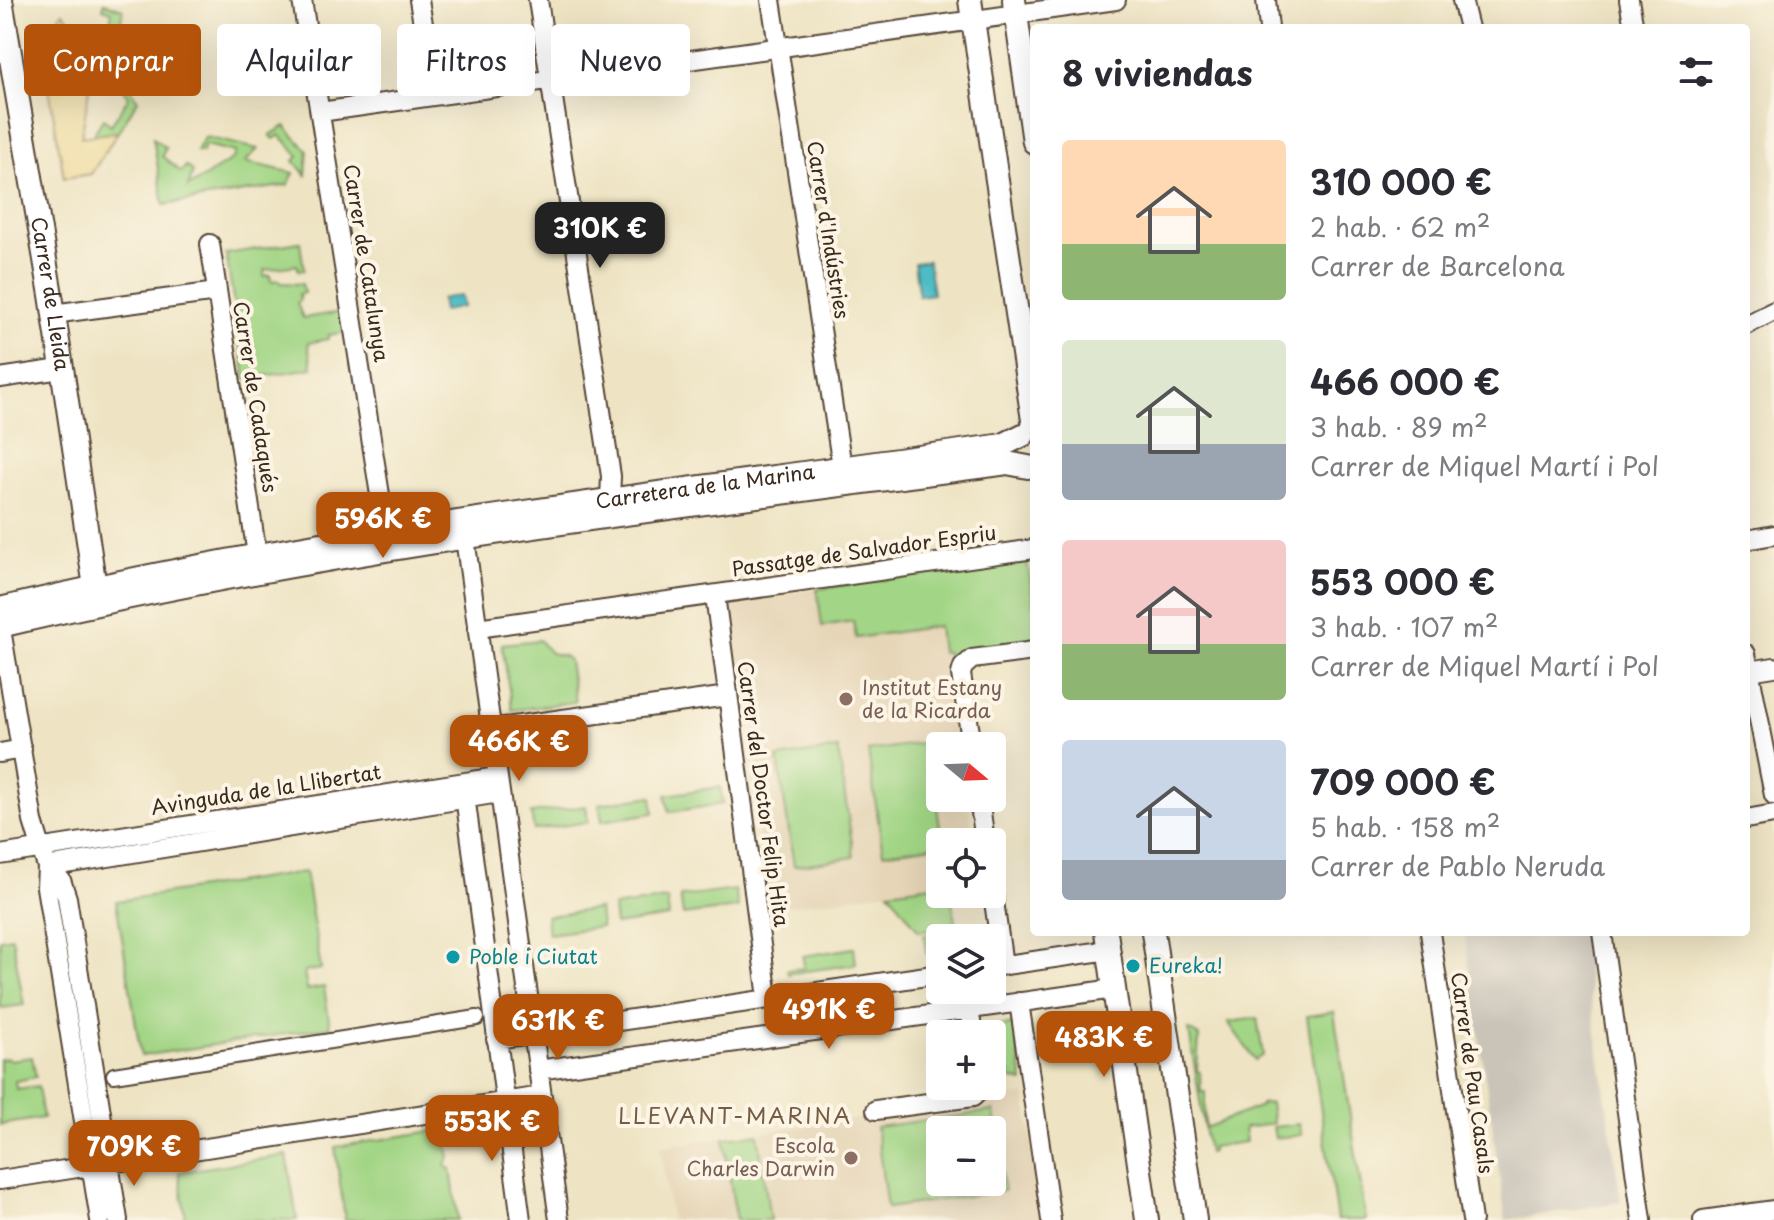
<!DOCTYPE html>
<html lang="es">
<meta charset="utf-8">
<style>
body{margin:0;font-family:"Playpen Sans",sans-serif;background:#f7f7f7;color:#2b2b33;height:100vh;display:flex;flex-direction:column;font-size:30px;white-space:nowrap}
*{box-sizing:border-box;margin:0}
p{font-size:26px;color:#7c7c81}
.icon{flex:none;width:44px;height:44px;fill:none;stroke:currentColor;stroke-width:2;stroke-linecap:round;stroke-linejoin:round}
.map{position:relative;flex:1;overflow:hidden}
.panel{position:absolute;left:1030px;top:24px;width:720px;height:912px;display:flex;flex-direction:column;background:#fff;border-radius:8px;box-shadow:0 8px 32px #0002}
.panel>*{flex:none}
.top-card{position:absolute;left:24px;top:24px;width:760px;height:72px;display:flex;gap:16px}
.needle{width:52px;rotate:109deg}
.controls{position:absolute;left:926px;top:732px;display:grid;gap:16px}
.controls a{display:grid;place-items:center;width:80px;height:80px;border-radius:8px;background:#fff;box-shadow:0 8px 32px #0002;font-size:40px}
.price{position:absolute;translate:-50% -68px;padding:0 18px;border-radius:16px;background:#b45309;color:#fff;font-size:26px;line-height:52px;filter:drop-shadow(0 2px 4px #0008)}
.price::after{content:'';position:absolute;left:50%;top:48px;width:24px;height:18px;margin-left:-12px;background:inherit;clip-path:polygon(0 0,100% 0,50% 100%)}
.price.current{background:#222;color:#fff}
ul{padding:0;list-style:none}
li{display:flex;align-items:center;gap:24px;height:200px;padding:0 32px}
li span{display:grid;place-items:center;flex:none;width:224px;height:160px;border-radius:8px;color:#555}
li>.icon{margin-inline-start:auto}
span .icon{width:96px;height:96px;fill:#fffc;stroke-width:1}
li b{font-size:34px}
h2{display:flex;justify-content:space-between;align-items:center;height:96px;padding:0 32px;font-size:34px}
.pill{padding:0 28px;border-radius:8px;background:#fff;box-shadow:0 8px 32px #0002;font-size:28px;line-height:72px}
.pill.current{background:#b45309;color:#fff}
.map>svg:first-child{display:block}
.built{fill:#e6d6b7;fill-rule:evenodd}
.industrial{fill:#c9c3b8}
.green{fill:#a2d585;stroke:#6e8052;stroke-width:2;fill-rule:evenodd}
.sand{fill:#eeda9e;stroke:#94825e;stroke-width:2}
.water{fill:#4ebcc4;stroke:#447371;stroke-width:2}
.lines{fill:none;stroke-linecap:round;stroke-linejoin:round}
.pedestrian-casing{stroke:#564637;stroke-width:18}
.minor-casing{stroke:#564637;stroke-width:22}
.tertiary-casing{stroke:#564637;stroke-width:26}
.pedestrian{stroke:#fff;stroke-width:14}
.minor{stroke:#fff;stroke-width:18}
.tertiary{stroke:#fff;stroke-width:22}
.education-dot{fill:#8d6e63;stroke:#fcf5e5;stroke-width:3}
.culture-dot{fill:#0f9aa8;stroke:#fcf5e5;stroke-width:3}
.labels{text-anchor:middle;stroke-width:8;stroke-linejoin:round;paint-order:stroke}
.street-label{font-size:20px;fill:#3b2a1e;stroke:#fcf5e5}
.education-label{font-size:20px;fill:#785e54;stroke:#fcf5e5;text-anchor:start}
.culture-label{font-size:20px;fill:#0d838f;stroke:#fcf5e5;text-anchor:start}
.neighbourhood-label{font-size:22px;letter-spacing:2px;fill:#755c43;stroke:#fcf5e5}
</style>
<div class="map">
<svg width="1774" height="1220" viewBox="0 0 1774 1220">
<rect width="100%" height="100%" fill="#fcf5e5"/>
<filter id="ink" filterUnits="userSpaceOnUse"><feTurbulence type="fractalNoise" baseFrequency=".0125" numOctaves="2"/><feDisplacementMap in="SourceGraphic" scale="16" xChannelSelector="R" yChannelSelector="G"/><feConvolveMatrix kernelMatrix="1 2 1 2 8 2 1 2 1" color-interpolation-filters="sRGB"/></filter>
<filter id="wash" filterUnits="userSpaceOnUse"><feTurbulence type="fractalNoise" baseFrequency=".006" numOctaves="4" result="noise"/><feDisplacementMap in="SourceGraphic" scale="32" xChannelSelector="R" yChannelSelector="G"/><feGaussianBlur stdDeviation="1.8" result="paint"/><feColorMatrix in="noise" values="0 0 0 0 0 0 0 0 0 0 0 0 0 0 0 0 0 1.4 0 .05"/><feComposite in="paint" operator="in"/></filter>
<g filter="url(#wash)">
<rect width="100%" height="100%" fill="#eee4c4"/>
<path class="built" d="M1027 559 1034 607 947 652 960 746H940V798H968L974 842H940V884L769 909 725 602Z
M1025 1095 1044 1220H671L660 1147ZM940 1130H992V1182H940Z"/>
<path class="industrial" d="M1464 932H1581L1621 1202 1506 1220Z"/>
<path class="green" d="M104 3 123 9 112 74 95 53 98 41H107L112 11 103 8Z
M126 83 138 100 118 132 93 135 103 119 111 125 129 97 123 88Z
M285 126 308 151 306 175 294 161 299 156 280 135 274 139 270 135Z
M205 137 258 149 245 162 294 173 288 185 164 205 153 138 166 148 162 156 181 172 186 166 193 172 188 187 233 159 235 152 205 145 202 152 196 151Z
M300 242 304 270 299 271 297 265 264 270V276L270 275 271 281 280 280 281 283 302 284 304 293 299 294 300 300 297 303 303 318 342 312 345 332 328 335V339L308 343 312 368 246 379 226 254Z
M1027 559 1034 607V645L962 654 954 659 953 669 966 746H960L947 652H941L938 626 856 638 853 621 822 626 817 589Z
M539 640 550 653 564 656 569 660 575 702 512 710 502 644Z
M928 742 942 842 940 845 883 853 868 751Z
M838 749 854 857 794 866 778 758Z
M720 787 723 804 669 812 666 795Z
M652 796 654 813 602 821 599 804Z
M586 806 588 822 534 830 531 813Z
M305 872 321 969 304 972 307 990 324 987 330 1027 141 1056 116 901Z
M940 884V894H951L955 923 952 925 919 931 889 891Z
M735 890 738 908 683 915 680 897Z
M667 899 669 917 615 925 613 907Z
M599 909 601 927 548 934 546 916Z
M956 930 957 938H940V952L927 954 924 935Z
M12 937 24 1005 2 1008 0 1006V939Z
M854 948 856 964 788 974 787 970 804 968 803 956Z
M1334 1012 1366 1220H1337L1307 1016Z
M1257 1018 1263 1055 1255 1060 1228 1022Z
M1015 1024 1023 1082 1009 1078 1010 1072 998 1067 999 1061 992 1057V1040L996 1027Z
M1189 1030 1199 1036 1197 1071 1200 1072 1201 1092H1205V1128L1261 1106V1104L1270 1103 1273 1124 1244 1128 1246 1142 1211 1147 1212 1152 1208 1153Z
M32 1057 36 1077 15 1081 16 1089 38 1086 43 1118 0 1125V1059L9 1058 10 1060Z
M994 1111 1004 1191 887 1208 876 1127ZM940 1130H992V1182H940Z
M1299 1124 1302 1135 1275 1138 1273 1127Z
M445 1129 450 1158 445 1165 451 1169 458 1220H345L335 1147Z
M758 1134 770 1220H736L724 1138Z
M287 1155 297 1220H186L179 1172Z"/>
<path class="sand" d="M63 12 90 46 94 64 81 137 118 132 91 174 64 178 41 39Z"/>
<path class="water" d="M928 261 933 294 919 296 914 263Z
M461 295 463 307 443 311 441 299Z"/>
</g>
<g filter="url(#ink)">
<g class="lines">
<g class="pedestrian-casing">
<path id="pedestrian" d="M114 1075 477 1018"/>
</g>
<g class="minor-casing">
<path id="minor" d="M302 0 386 533 396 543
M419 0 435 94
M538 0 611 476 610 499 605 509
M771 0 842 467
M1266 0 1269 28
M1462 0 1469 28
M1629 0 1634 28
M320 112 1116 0
M210 244 257 555
M53 314 217 292
M1746 325 1774 311
M0 378 61 369
M465 538 559 1220
M1746 540 1774 535
M715 595 768 998
M0 623 33 821 47 867 46 887 100 1220
M477 628 1034 549
M1746 654 1774 795
M1749 671 1774 667
M490 729 728 696
M972 746 961 674 963 667 972 659 1034 651
M0 753 22 749
M464 788 521 1220
M979 798 985 842
M1746 819 1774 814
M0 855 497 777
M47 867 499 793
M47 867 61 880 67 898 118 1220
M992 887 1003 965
M1430 932 1472 1220
M1602 932 1642 1220
M992 967 1109 950
M1019 1002 1051 1220
M969 1009 973 1034
M496 1039 940 974
M538 1070 1114 989
M876 1110 973 1097 979 1091 980 1086
M0 1180 541 1096
M1703 1220 1774 1210"/>
</g>
<g class="tertiary-casing">
<g id="tertiary">
<path id="s1" d="M1 0 51 295 95 587 91 598"/>
<path d="M970 0 1033 420"/>
<path d="M1014 0 1034 142"/>
<path id="s2" d="M0 609C330 530 667 494 1003 445L1023 435"/>
<path d="M0 626C331 547 671 508 1007 463L1028 467"/>
<path d="M1106 932 1147 1220"/>
<path d="M1153 932 1195 1220"/>
</g>
</g>
<use href="#pedestrian" class="pedestrian"/>
<use href="#minor" class="minor"/>
<use href="#tertiary" class="tertiary"/>
</g>
</g>
<g class="education-dot">
<circle cx="846" cy="699" r="8"/>
<circle cx="851" cy="1158" r="8"/>
</g>
<g class="culture-dot">
<circle cx="453" cy="957" r="8"/>
<circle cx="1133" cy="966" r="8"/>
</g>
<g class="labels">
<g class="street-label">
<text transform="translate(828 230) rotate(81)" y="7">Carrer d'Indústries</text>
<text transform="translate(366 263) rotate(81)" y="7">Carrer de Catalunya</text>
<text dy="7" stroke="none"><textPath href="#s1" startOffset="298">Carrer de Lleida</textPath></text>
<text transform="translate(255 397) rotate(81)" y="7">Carrer de Cadaqués</text>
<text dy="7" stroke="none"><textPath href="#s2" startOffset="716">Carretera de la Marina</textPath></text>
<text transform="translate(864 551) rotate(-8)" y="7">Passatge de Salvador Espriu</text>
<text transform="translate(266 790) rotate(-9)" y="7">Avinguda de la Llibertat</text>
<text transform="translate(763 794) rotate(82)" y="7">Carrer del Doctor Felip Hita</text>
<text transform="translate(1472 1073) rotate(82)" y="7">Carrer de Pau Casals</text>
</g>
<g class="education-label">
<text x="862" y="695">Institut Estany<tspan x="862" dy="23">de la Ricarda</tspan></text>
<text x="835" y="1153" text-anchor="end">Escola<tspan x="835" dy="23">Charles Darwin</tspan></text>
</g>
<g class="culture-label">
<text x="469" y="964">Poble i Ciutat</text>
<text x="1149" y="973">Eureka!</text>
</g>
<g class="neighbourhood-label">
<text x="735" y="1124">LLEVANT-MARINA</text>
</g>
</g>
</svg>
<div class="controls">
<a><svg class="needle" viewBox="-14 -14 28 28"><path d="M0-13l5 13h-10z" fill="#e53935"/><path d="M0 13l5-13h-10z" fill="#7c7c81"/></svg></a>
<a><svg class="icon" aria-label="locate" viewBox="0 0 24 24"><circle cx="12" cy="12" r="6"/><path d="M12 2v4M12 18v4M2 12h4M18 12h4"/></svg></a>
<a><svg class="icon" aria-label="layers" viewBox="0 0 24 24"><path d="M12 4l9 5-9 5-9-5zM3 14l9 5 9-5"/></svg></a>
<a>+</a>
<a>−</a>
</div>
<b class="price current" style="left:600px;top:270px">310K €</b>
<b class="price" style="left:383px;top:560px">596K €</b>
<b class="price" style="left:519px;top:783px">466K €</b>
<b class="price" style="left:829px;top:1051px">491K €</b>
<b class="price" style="left:558px;top:1062px">631K €</b>
<b class="price" style="left:1104px;top:1079px">483K €</b>
<b class="price" style="left:492px;top:1163px">553K €</b>
<b class="price" style="left:134px;top:1188px">709K €</b>
<div class="top-card">
<a class="pill current">Comprar</a>
<a class="pill">Alquilar</a>
<a class="pill">Filtros</a>
<a class="pill">Nuevo</a>
</div>
<section class="panel">
<h2>8 viviendas<svg class="icon" aria-label="filters" viewBox="0 0 24 24"><path d="M4 7h16M4 17h16"/><circle cx="9" cy="7" r="2"/><circle cx="15" cy="17" r="2"/></svg></h2>
<ul>
<li><span style="background:linear-gradient(#ffd9b3 65%,#8fb573 0)"><svg class="icon" aria-label="home" viewBox="0 0 24 24"><path d="M3 11l9-7 9 7M6 9v11h12V9"/></svg></span><div><b>310 000 €</b><p>2 hab. · 62 m²</p><p>Carrer de Barcelona</p></div></li>
<li><span style="background:linear-gradient(#dfe7d0 65%,#9aa5b1 0)"><svg class="icon" aria-label="home" viewBox="0 0 24 24"><path d="M3 11l9-7 9 7M6 9v11h12V9"/></svg></span><div><b>466 000 €</b><p>3 hab. · 89 m²</p><p>Carrer de Miquel Martí i Pol</p></div></li>
<li><span style="background:linear-gradient(#f6c9c9 65%,#8fb573 0)"><svg class="icon" aria-label="home" viewBox="0 0 24 24"><path d="M3 11l9-7 9 7M6 9v11h12V9"/></svg></span><div><b>553 000 €</b><p>3 hab. · 107 m²</p><p>Carrer de Miquel Martí i Pol</p></div></li>
<li><span style="background:linear-gradient(#c9d6e8 75%,#9aa5b1 0)"><svg class="icon" aria-label="home" viewBox="0 0 24 24"><path d="M3 11l9-7 9 7M6 9v11h12V9"/></svg></span><div><b>709 000 €</b><p>5 hab. · 158 m²</p><p>Carrer de Pablo Neruda</p></div></li>
</ul>
</section>
</div>
